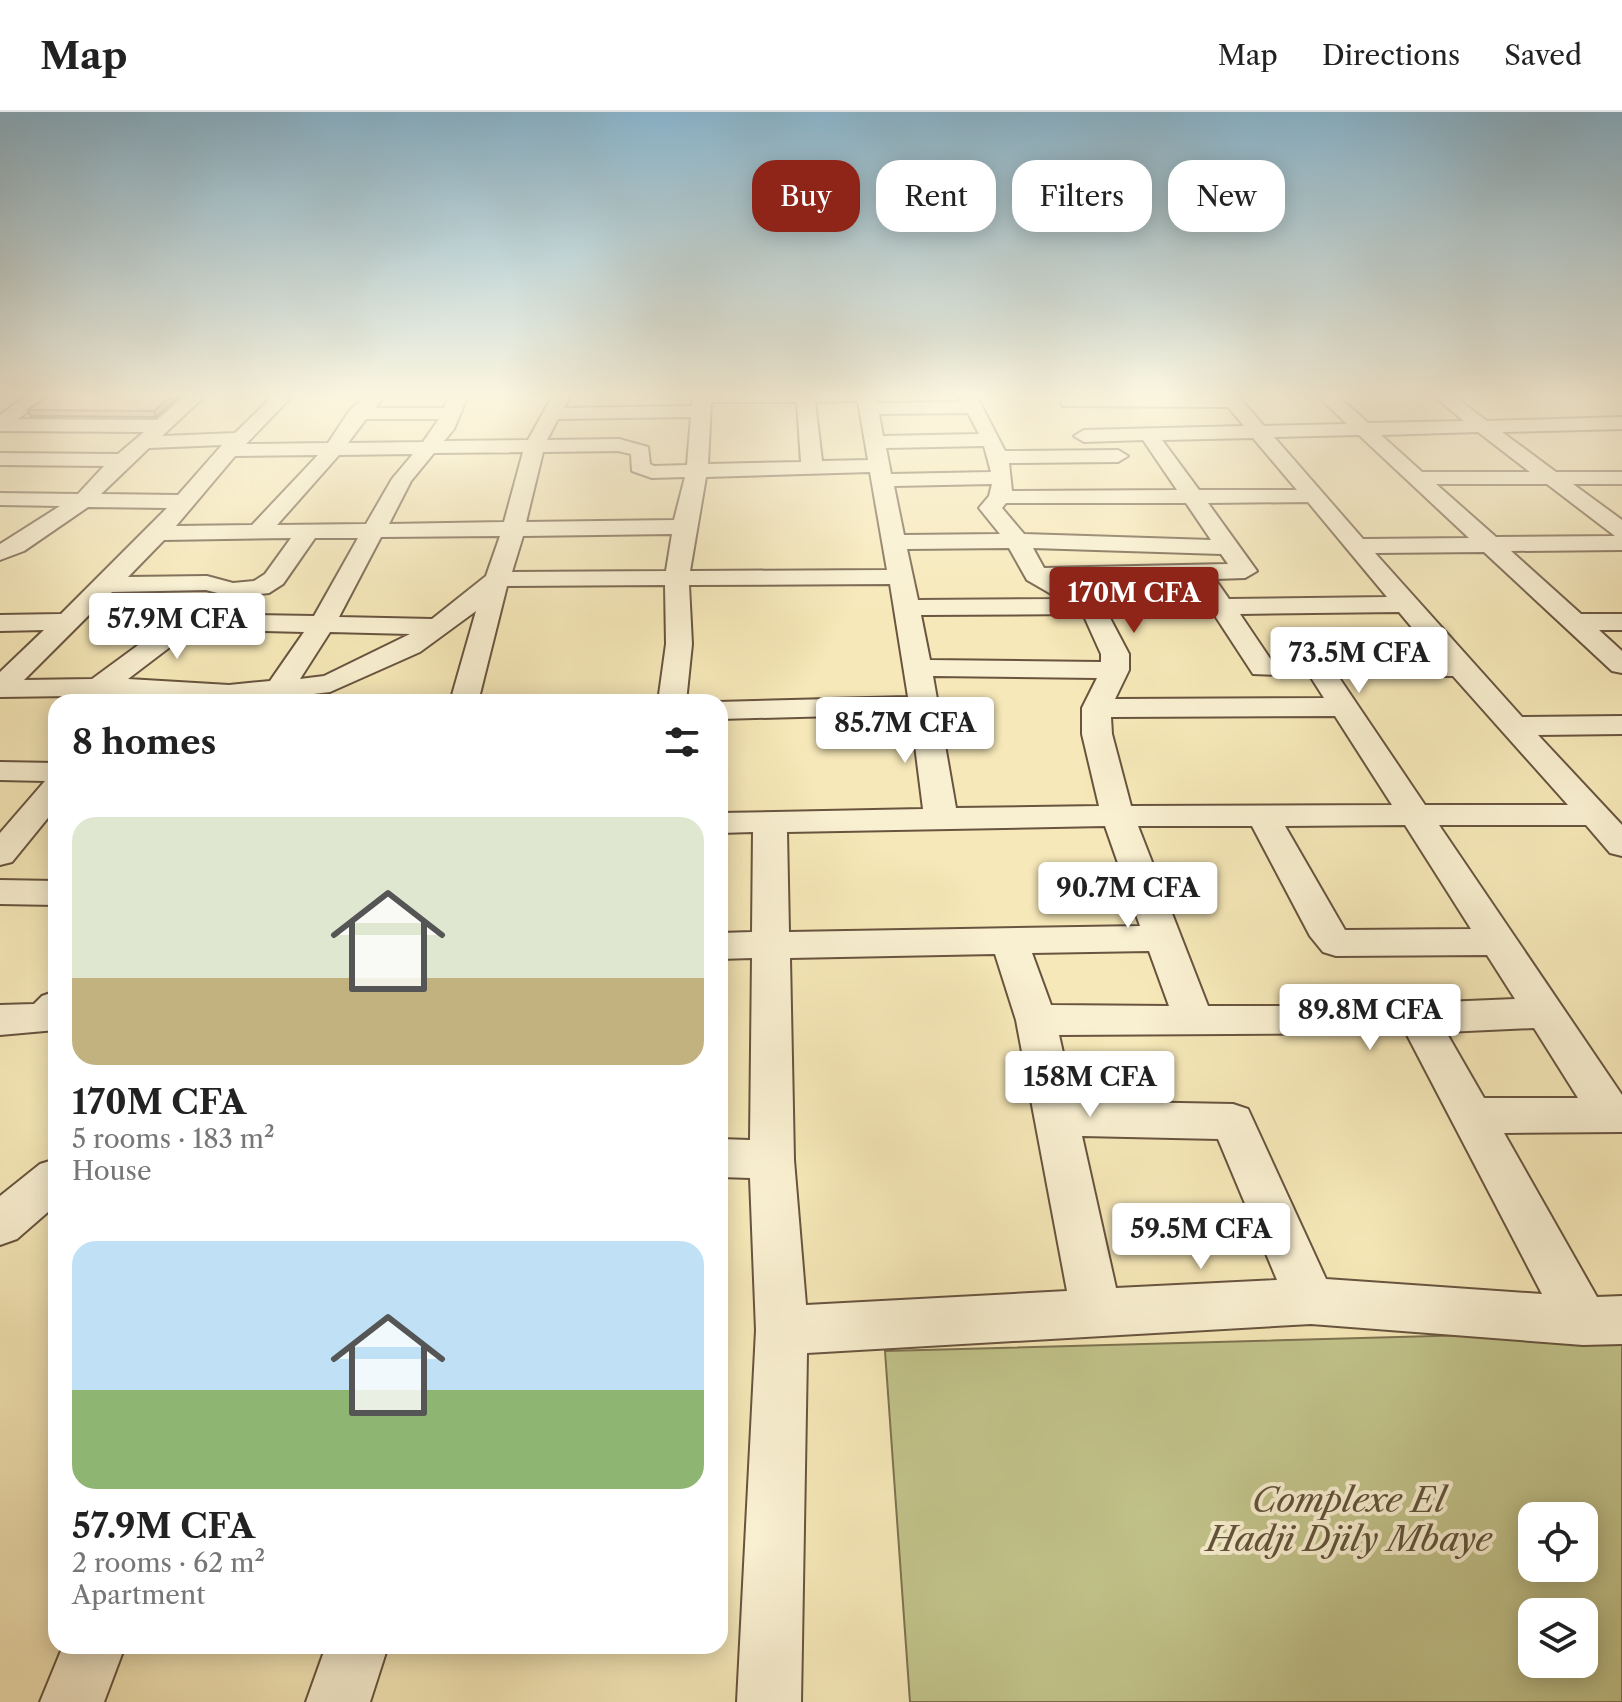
<!DOCTYPE html>
<meta charset="utf-8">
<style>
body{margin:0;font-family:"Libre Caslon Text",serif;background:#f6f6f6;color:#222;height:100vh;display:flex;flex-direction:column;font-size:30px;white-space:nowrap}
*{box-sizing:border-box;margin:0}
p{font-size:26px;color:#767676}
.icon{flex:none;width:44px;height:44px;fill:none;stroke:currentColor;stroke-width:2;stroke-linecap:round;stroke-linejoin:round}
.map{position:relative;flex:1;overflow:hidden}
.side{position:absolute;left:48px;top:582px;width:680px;height:960px;display:flex;flex-direction:column;background:#fff;border-radius:24px;box-shadow:0 4px 20px #0003}
.side>*{flex:none}
.guide{position:absolute;left:752px;top:48px;width:750px;height:72px;display:flex;gap:16px}
.controls{position:absolute;left:1518px;top:1390px;display:grid;gap:16px}
.controls a{display:grid;place-items:center;width:80px;height:80px;border-radius:16px;background:#fff;box-shadow:0 4px 20px #0003;font-size:40px}
.price{position:absolute;translate:-50% -68px;padding:0 18px;border-radius:8px;background:#fff;color:#222;font-size:26px;line-height:52px;filter:drop-shadow(0 2px 4px #0008)}
.price::after{content:'';position:absolute;left:50%;top:48px;width:24px;height:18px;margin-left:-12px;background:inherit;clip-path:polygon(0 0,100% 0,50% 100%)}
.price.on{background:#8f2418;color:#fff}
ul{padding:0;list-style:none}
li{display:grid;align-content:center;gap:16px;height:424px;padding:0 24px}
li span{display:grid;place-items:center;height:248px;border-radius:24px;color:#555}
li>.icon{margin-inline-start:auto}
span .icon{width:144px;height:144px;fill:#fffc;stroke-width:1}
li b{font-size:34px}
h2{display:flex;justify-content:space-between;align-items:center;height:96px;padding:0 24px;font-size:34px}
.chip{padding:0 28px;border-radius:24px;background:#fff;box-shadow:0 4px 20px #0003;font-size:28px;line-height:72px}
.chip.on{background:#8f2418;color:#fff}
header{display:flex;align-items:center;gap:48px;box-sizing:border-box;height:112px;padding:0 40px;background:#fff;border-bottom:2px solid #e0e0e0}
header strong{font-size:38px}
nav{display:flex;gap:44px;margin-inline-start:auto;font-size:28px}
.map>svg:first-child{display:block}
.green{fill:#c2c48b;stroke:#7d7351;stroke-width:2;fill-rule:evenodd}
.lines{fill:none;stroke-linecap:round;stroke-linejoin:round}
.minor-casing{stroke:#68543f;stroke-width:4}
.minor{fill:#f9f0d1;fill-rule:evenodd}
.wall{fill:#c3957e;stroke:#382217;stroke-width:2}
.shaded-wall{fill:#9f7967;stroke:#382217;stroke-width:2}
.building{fill:#e3ad93;stroke:#382217;stroke-width:2}
.labels{text-anchor:middle;stroke-width:8;stroke-linejoin:round;paint-order:stroke}
.near-park-label{font-size:34px;font-style:italic;fill:#61533a;stroke:#f9f0d1}
</style>
<header>
<strong>Map</strong>
<nav><a>Map</a><a>Directions</a><a>Saved</a></nav>
</header>
<div class="map">
<svg width="1622" height="1590" viewBox="0 0 1622 1590">
<rect width="100%" height="100%" fill="#f6e8b8"/>
<filter id="stains"><feTurbulence type="fractalNoise" baseFrequency=".0025" numOctaves="4"/><feColorMatrix values="0 0 0 0 .2 0 0 0 0 .09 0 0 0 0 .02 0 0 0 .5 -.17"/></filter>
<radialGradient id="worn" r=".72"><stop offset=".6" stop-color="#630" stop-opacity="0"/><stop offset="1" stop-color="#630" stop-opacity=".3"/></radialGradient>
<path class="green" d="M1622 1219V1590H910L885 1239ZM1532 1404H1584V1456H1532ZM1532 1500H1584V1552H1532Z"/>
<g class="lines">
<g class="minor-casing">
<path id="minor" d="M28 283H49L18 307 157 308 186 283H206L162 324 235 321 274 283H293L246 332 328 331 350 298 367 283H385L375 296H444L450 283H468L454 317 444 329 528 328 553 283H571L564 296 692 294 693 283H875L877 291 962 290 958 283H976L1005 339 1118 338 1128 344 1118 350 1009 351 1012 379 1177 378 1143 328 1084 330 1074 324 1084 318 1244 314 1228 295 1062 294V286L1068 285 1237 283 1264 314 1347 312 1317 283H1337L1368 311 1464 309 1432 283H1452L1487 309 1622 305V317L1502 320 1556 360H1622V372H1573L1622 408V438L1511 439 1581 502H1622V518H1599L1622 539V561L1612 559 1484 440 1375 441 1522 605 1622 604V622L1538 623 1622 713V744L1610 741 1586 713H1439L1622 983V1020L1504 1021 1597 1185 1622 1184V1232L1583 1233 1311 1212 807 1241 801 1590H737L756 1218 750 1066 720 1065V1027L750 1028 752 846 720 847V821L752 820 753 720 720 721V701L923 697 911 602 720 607 717 590 908 585 890 472 689 473 692 532 686 590H658L666 532 665 473 507 474 478 590H450L476 499 420 540 330 580 248 590 143 583 0 585V560L44 518 0 519V503L61 502 167 396 88 395 24 439 0 448V432L60 394 0 393V381L78 382 104 354 0 353V341L118 342 144 320 0 319V303ZM858 289 868 348 822 349 815 290ZM711 290H797L801 350 708 352ZM968 301 979 322 883 324 879 302ZM691 305 687 353 654 354 650 352 648 335 619 327 547 328 558 307ZM366 307H439L423 330 348 331ZM1478 320 1530 360H1422L1381 323ZM1359 323 1469 426 1363 427 1274 325ZM1253 326 1297 378H1199L1162 328ZM222 333 178 383 101 382 149 336ZM984 334 991 360 891 362 886 336ZM618 339 631 342 632 359 652 366 685 365 674 408 526 410 543 340ZM523 340 504 410 389 412 411 369 434 341ZM413 342 392 367 366 412 277 413 339 343ZM318 343 252 413 176 414 235 344ZM870 360 887 458 690 459 706 365ZM992 372 989 384 979 396 1000 422 904 423 894 374ZM1436 372H1547L1615 424 1496 425ZM1308 390 1387 485 1229 487 1215 467 1245 466 1257 459 1208 391ZM1006 391H1186L1211 428 1024 422 1002 396ZM672 422 666 459 512 460 523 424ZM500 424 486 464 432 507 339 505 381 425ZM291 426 265 462 254 469 233 471 207 464 128 465 164 428ZM315 426H358L314 504 198 502 206 491 193 483 184 486 156 520 92 567 24 568 112 480 206 478 233 485 269 481 283 472ZM1009 436 1027 468 1060 487 918 488 907 437ZM1033 436 1221 442 1228 452 1044 456ZM1191 467 1253 562 1310 564 1324 586 1115 587 1129 558V542L1101 489 1066 470ZM1399 500 1439 548H1271L1240 502ZM1083 502 1101 542V550L930 548 921 503ZM186 517 304 520 270 569 229 573 128 567 174 532ZM330 520 410 522 324 564 300 567ZM933 564 1097 566 1082 596V622L1099 694 956 696ZM1338 564H1453L1568 693H1425ZM1335 604 1392 693 1131 694 1112 622 1111 605ZM1405 713 1471 817 1345 818 1285 714ZM1105 714 1140 814 789 820 787 720ZM1138 714H1252L1310 824 1323 840 1336 844 1487 843 1515 887 1348 894H1208ZM1149 839 1169 894 1051 893 1032 841ZM995 842 1016 908 1067 1179 806 1193 794 1048 790 846ZM1534 916 1578 986H1484L1446 920ZM1406 921 1542 1182 1326 1167 1248 997 1233 992 1074 989 1059 923ZM1082 1024 1218 1027 1277 1168 1116 1176Z
M0 650 56 651V696L12 750 0 753V721L45 669 0 668Z
M0 768 56 769V793L0 792Z
M56 879V918L0 923V893L34 892 42 884Z
M56 1047V1093L17 1127 0 1133V1084L40 1052Z
M63 1534H125L104 1590H40Z
M326 1534H388L370 1590H306Z"/>
</g>
<use href="#minor" class="minor"/>
</g>
<path class="wall" d="M49 283H178L179 285 156 305 30 304 28 298Z"/>
<path class="shaded-wall" d="M172 283H178L179 285 156 305 154 299Z"/>
<path class="building" d="M49 283H172L154 299 28 298Z"/>
<linearGradient id="sky" x2="0" y2="1"><stop stop-color="#8ab9d3"/><stop offset="0.56" stop-color="#fbf5df"/><stop offset="1" stop-color="#fbf5df" stop-opacity="0"/></linearGradient>
<rect width="1622" height="506" fill="url(#sky)"/>
<g class="labels">
<g class="near-park-label">
<text x="1349" y="1400">Complexe El<tspan x="1349" dy="39">Hadji Djily Mbaye</tspan></text>
</g>
</g>
<rect width="100%" height="100%" filter="url(#stains)"/>
<rect width="100%" height="100%" fill="url(#worn)"/>
</svg>
<div class="controls">
<a><svg class="icon" aria-label="locate" viewBox="0 0 24 24"><circle cx="12" cy="12" r="6"/><path d="M12 2v4M12 18v4M2 12h4M18 12h4"/></svg></a>
<a><svg class="icon" aria-label="layers" viewBox="0 0 24 24"><path d="M12 4l9 5-9 5-9-5zM3 14l9 5 9-5"/></svg></a>
</div>
<b class="price on" style="left:1134px;top:523px">170M CFA</b>
<b class="price" style="left:177px;top:549px">57.9M CFA</b>
<b class="price" style="left:1359px;top:583px">73.5M CFA</b>
<b class="price" style="left:905px;top:653px">85.7M CFA</b>
<b class="price" style="left:1128px;top:818px">90.7M CFA</b>
<b class="price" style="left:1370px;top:940px">89.8M CFA</b>
<b class="price" style="left:1090px;top:1007px">158M CFA</b>
<b class="price" style="left:1201px;top:1159px">59.5M CFA</b>
<div class="guide">
<a class="chip on">Buy</a>
<a class="chip">Rent</a>
<a class="chip">Filters</a>
<a class="chip">New</a>
</div>
<section class="side">
<h2>8 homes<svg class="icon" aria-label="filters" viewBox="0 0 24 24"><path d="M4 7h16M4 17h16"/><circle cx="9" cy="7" r="2"/><circle cx="15" cy="17" r="2"/></svg></h2>
<ul>
<li><span style="background:linear-gradient(#dfe7d0 65%,#c2b280 0)"><svg class="icon" aria-label="home" viewBox="0 0 24 24"><path d="M3 11l9-7 9 7M6 9v11h12V9"/></svg></span><div><b>170M CFA</b><p>5 rooms · 183 m²</p><p>House</p></div></li>
<li><span style="background:linear-gradient(#bfe0f5 60%,#8fb573 0)"><svg class="icon" aria-label="home" viewBox="0 0 24 24"><path d="M3 11l9-7 9 7M6 9v11h12V9"/></svg></span><div><b>57.9M CFA</b><p>2 rooms · 62 m²</p><p>Apartment</p></div></li>
</ul>
</section>
</div>
